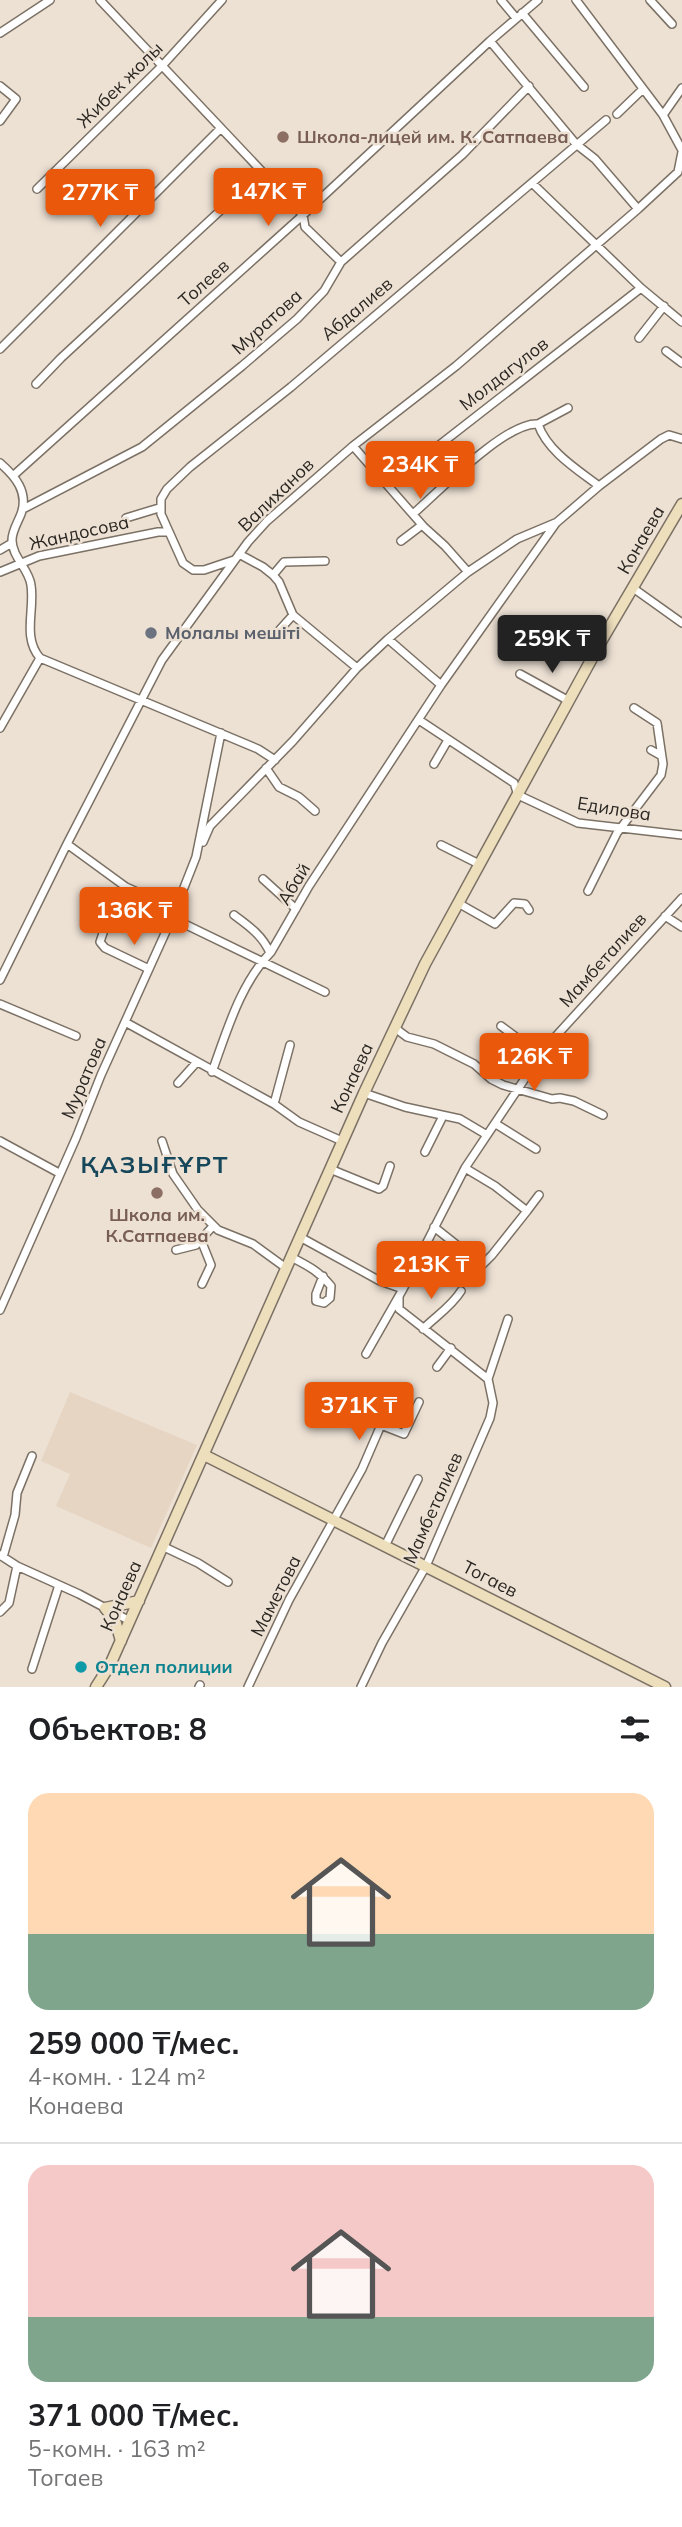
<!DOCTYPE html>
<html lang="ru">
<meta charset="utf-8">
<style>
body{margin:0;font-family:Mulish,sans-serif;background:#f6f6f6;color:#202124;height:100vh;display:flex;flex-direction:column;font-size:26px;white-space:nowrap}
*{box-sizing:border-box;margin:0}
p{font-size:23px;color:#757577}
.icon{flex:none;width:38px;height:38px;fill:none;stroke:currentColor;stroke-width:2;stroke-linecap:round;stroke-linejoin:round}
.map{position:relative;height:1687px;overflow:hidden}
.details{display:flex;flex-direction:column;background:#fff;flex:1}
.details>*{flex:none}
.price{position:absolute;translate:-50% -60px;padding:0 16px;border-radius:7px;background:#ea580c;color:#fff;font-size:23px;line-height:46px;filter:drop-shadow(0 2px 4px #0008)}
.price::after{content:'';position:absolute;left:50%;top:42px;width:21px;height:16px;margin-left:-10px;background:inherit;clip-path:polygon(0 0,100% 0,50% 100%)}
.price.current{background:#222;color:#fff}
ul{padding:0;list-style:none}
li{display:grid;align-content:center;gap:14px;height:371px;padding:0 28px}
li+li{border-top:2px solid #e0e0e0}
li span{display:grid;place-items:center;height:217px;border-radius:21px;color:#555}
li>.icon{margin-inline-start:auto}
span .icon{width:126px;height:126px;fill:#fffc;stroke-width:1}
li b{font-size:30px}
h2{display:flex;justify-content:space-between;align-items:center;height:84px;padding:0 28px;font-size:30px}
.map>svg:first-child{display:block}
.built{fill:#e7d5c3}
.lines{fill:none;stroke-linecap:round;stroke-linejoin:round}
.street-casing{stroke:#7c7165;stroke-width:10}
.secondary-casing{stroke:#7c7165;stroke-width:13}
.street{stroke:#fff;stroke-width:7}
.secondary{stroke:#eddebc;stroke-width:10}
.education-dot{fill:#8d6e63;stroke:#ede1d4;stroke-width:2.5}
.worship-dot{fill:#6b7280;stroke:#ede1d4;stroke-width:2.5}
.culture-dot{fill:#0f9aa8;stroke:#ede1d4;stroke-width:2.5}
.labels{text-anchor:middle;stroke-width:5;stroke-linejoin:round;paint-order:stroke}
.street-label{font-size:18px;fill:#2a2621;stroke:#ede1d4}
.education-label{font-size:18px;font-weight:bold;fill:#785e54;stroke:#ede1d4;text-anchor:start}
.worship-label{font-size:18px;font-weight:bold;fill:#5b616d;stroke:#ede1d4;text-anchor:start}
.culture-label{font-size:18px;font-weight:bold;fill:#0d838f;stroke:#ede1d4;text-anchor:start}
.district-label{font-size:24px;font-weight:bold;letter-spacing:2px;fill:#17475a;stroke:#ede1d4}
</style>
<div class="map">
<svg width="682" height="1687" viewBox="0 0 682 1687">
<rect width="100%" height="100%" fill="#ede1d4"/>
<path class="built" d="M70 1392 197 1445 151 1548 56 1506 70 1474 41 1461Z"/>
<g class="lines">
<g class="street-casing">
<path id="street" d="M100 0 303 215 305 227 341 262
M501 0 516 18
M576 0 663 115 682 150
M650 0 672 24
M522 13 584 87
M0 33 50 0
M490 41 576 144 595 159 638 209
M0 86 16 99 0 121
M617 114 643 89
M663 115 682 88
M533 184 641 288 682 322
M37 189 162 66 222 0
M639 338 664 306
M0 349 221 128
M666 351 682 363
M36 384 61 358 262 172
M538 424 568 408
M353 446 424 527 445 546 468 572
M0 463C15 476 29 492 21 514 18 522 12 531 12 540 12 557 29 569 31 585 35 610 22 637 40 658L258 749 275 760
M14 475 303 215 490 41 538 0
M388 485 641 288
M23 509 142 447 242 366 297 319 324 291 341 262 462 155 529 86
M413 514C438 492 507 421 538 424 547 451 578 470 599 486
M126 518 159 508
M401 541 422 525
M0 550 12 543
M239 554 263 567 273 575 279 582 293 615 357 668
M234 560 204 570H193L183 563 161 514V499L167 489 190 467 291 387 606 120
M0 572 39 556 158 532H167
M273 575 284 562 325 561
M633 588 682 623
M275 635 293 615
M388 639 441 685
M520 674 569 701
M419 720 514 783 518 795 578 823 682 835
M0 728 40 658
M651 750 660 755
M434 764 448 740
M266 768 279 787 299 797 315 811
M203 842 210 826 293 741 357 668 388 639 468 572 517 539 555 523
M67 844 126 887 175 909
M441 845 479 864
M263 879 296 909
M588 891 617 833 661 775 663 764 657 723 634 708
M458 903 495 924 514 903 525 904 529 910
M234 915C249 926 263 936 270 953
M665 916 682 927
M172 918 325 992
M104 930 100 942 105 948 149 969
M0 980 67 844 162 660 248 542 267 521 353 446 456 366 638 209 678 172 682 152
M0 1004 76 1036
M125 1022 274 1104 299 1122 342 1141
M501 1026 540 1055
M395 1028 407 1037 434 1044 474 1064 491 1079 503 1085 552 1099 560 1098 574 1101 603 1115
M212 1072C227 1031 240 984 271 952L309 886 441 685 556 523 599 486 661 439 669 435 682 439
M178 1083 196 1063
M364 1093 405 1107 460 1119 487 1135
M274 1104 290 1045
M496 1124 536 1149
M0 1141 59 1173
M162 1141 173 1174 198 1210 218 1230 253 1244 286 1268
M425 1152 443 1116
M330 1169 379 1189 383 1186 390 1166
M527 1211 539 1195
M434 1227 482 1265 492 1255 527 1211 495 1186 465 1168
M300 1237 380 1281 403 1289
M201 1240 211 1265 202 1284
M176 1250 196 1245 213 1226
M291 1257C308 1266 319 1271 331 1286L330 1298 324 1303 316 1301V1294L323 1276
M0 1310 76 1138 101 1075 172 918 196 857 221 733
M423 1329C436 1316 452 1306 461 1291
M366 1354 403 1289 465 1168 546 1047 682 898
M437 1367 451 1348
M488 1379 508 1319
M358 1416 381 1425
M373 1422 382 1401
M162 1546 198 1563 228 1582
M385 1546 418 1479
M0 1555 17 1566 79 1594 130 1621
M3 1557 15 1515 17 1493 32 1456
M0 1612 9 1603 17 1566
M32 1669 59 1585
M199 1687 200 1685
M248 1687 289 1600 362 1469 381 1425 404 1434 419 1402
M361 1687 382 1643 426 1566 490 1418 493 1403 488 1379 399 1309V1297"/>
</g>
<g class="secondary-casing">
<path id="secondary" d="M204 1455 665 1687
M105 1608 115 1620 121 1641
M105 1608 139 1601
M96 1687 110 1665 364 1093 425 964 602 640 682 504"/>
</g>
<use href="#street" class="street"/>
<use href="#secondary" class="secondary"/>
</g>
<g class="education-dot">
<circle cx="283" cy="137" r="7"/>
<circle cx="157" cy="1193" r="7"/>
</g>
<circle class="worship-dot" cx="151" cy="633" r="7"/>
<circle class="culture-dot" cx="81" cy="1667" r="7"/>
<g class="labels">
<g class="street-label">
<text transform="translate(120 85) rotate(-45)" y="6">Жибек жолы</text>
<text transform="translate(204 283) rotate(-42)" y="6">Толеев</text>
<text transform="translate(357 309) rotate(-40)" y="6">Абдалиев</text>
<text transform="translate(267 322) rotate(-42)" y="6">Муратова</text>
<text transform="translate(504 374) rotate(-38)" y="6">Молдагулов</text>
<text transform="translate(276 495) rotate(-44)" y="6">Валиханов</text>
<text transform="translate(79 533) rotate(-13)" y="6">Жандосова</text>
<text transform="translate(641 540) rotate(-60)" y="6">Конаева</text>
<text transform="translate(614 809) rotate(9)" y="6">Едилова</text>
<text transform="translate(294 884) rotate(-59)" y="6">Абай</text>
<text transform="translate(603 960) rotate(-48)" y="6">Мамбеталиев</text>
<text transform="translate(84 1078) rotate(-67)" y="6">Муратова</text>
<text transform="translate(352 1078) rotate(-65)" y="6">Конаева</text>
<text transform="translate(433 1508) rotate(-66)" y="6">Мамбеталиев</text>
<text transform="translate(490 1579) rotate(27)" y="6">Тогаев</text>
<text transform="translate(121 1596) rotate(-66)" y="6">Конаева</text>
<text transform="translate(276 1596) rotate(-63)" y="6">Маметова</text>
</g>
<g class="education-label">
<text x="297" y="143">Школа-лицей им. К. Сатпаева</text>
<text x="157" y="1221" text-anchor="middle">Школа им.<tspan x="157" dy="21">К.Сатпаева</tspan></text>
</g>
<g class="worship-label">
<text x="165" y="639">Молалы мешіті</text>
</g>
<g class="culture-label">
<text x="95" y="1673">Отдел полиции</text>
</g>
<g class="district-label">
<text x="155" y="1173">ҚАЗЫҒҰРТ</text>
</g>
</g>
</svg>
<b class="price" style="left:268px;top:228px">147K ₸</b>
<b class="price" style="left:100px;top:229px">277K ₸</b>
<b class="price" style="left:420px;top:501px">234K ₸</b>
<b class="price current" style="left:552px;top:675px">259K ₸</b>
<b class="price" style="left:134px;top:947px">136K ₸</b>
<b class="price" style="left:534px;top:1093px">126K ₸</b>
<b class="price" style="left:431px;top:1301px">213K ₸</b>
<b class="price" style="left:359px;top:1442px">371K ₸</b>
</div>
<section class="details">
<h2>Объектов: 8<svg class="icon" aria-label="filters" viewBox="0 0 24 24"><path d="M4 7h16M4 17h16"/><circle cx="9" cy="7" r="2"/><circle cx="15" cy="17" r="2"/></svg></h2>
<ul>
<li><span style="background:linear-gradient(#ffd9b3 65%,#7fa58c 0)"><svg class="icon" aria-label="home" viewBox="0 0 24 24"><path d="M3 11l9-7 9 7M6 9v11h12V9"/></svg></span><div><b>259 000 ₸/мес.</b><p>4-комн. · 124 m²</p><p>Конаева</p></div></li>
<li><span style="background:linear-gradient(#f6c9c9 70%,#7fa58c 0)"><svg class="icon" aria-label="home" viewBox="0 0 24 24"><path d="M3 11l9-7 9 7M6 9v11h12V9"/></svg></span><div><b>371 000 ₸/мес.</b><p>5-комн. · 163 m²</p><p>Тогаев</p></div></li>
</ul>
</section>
